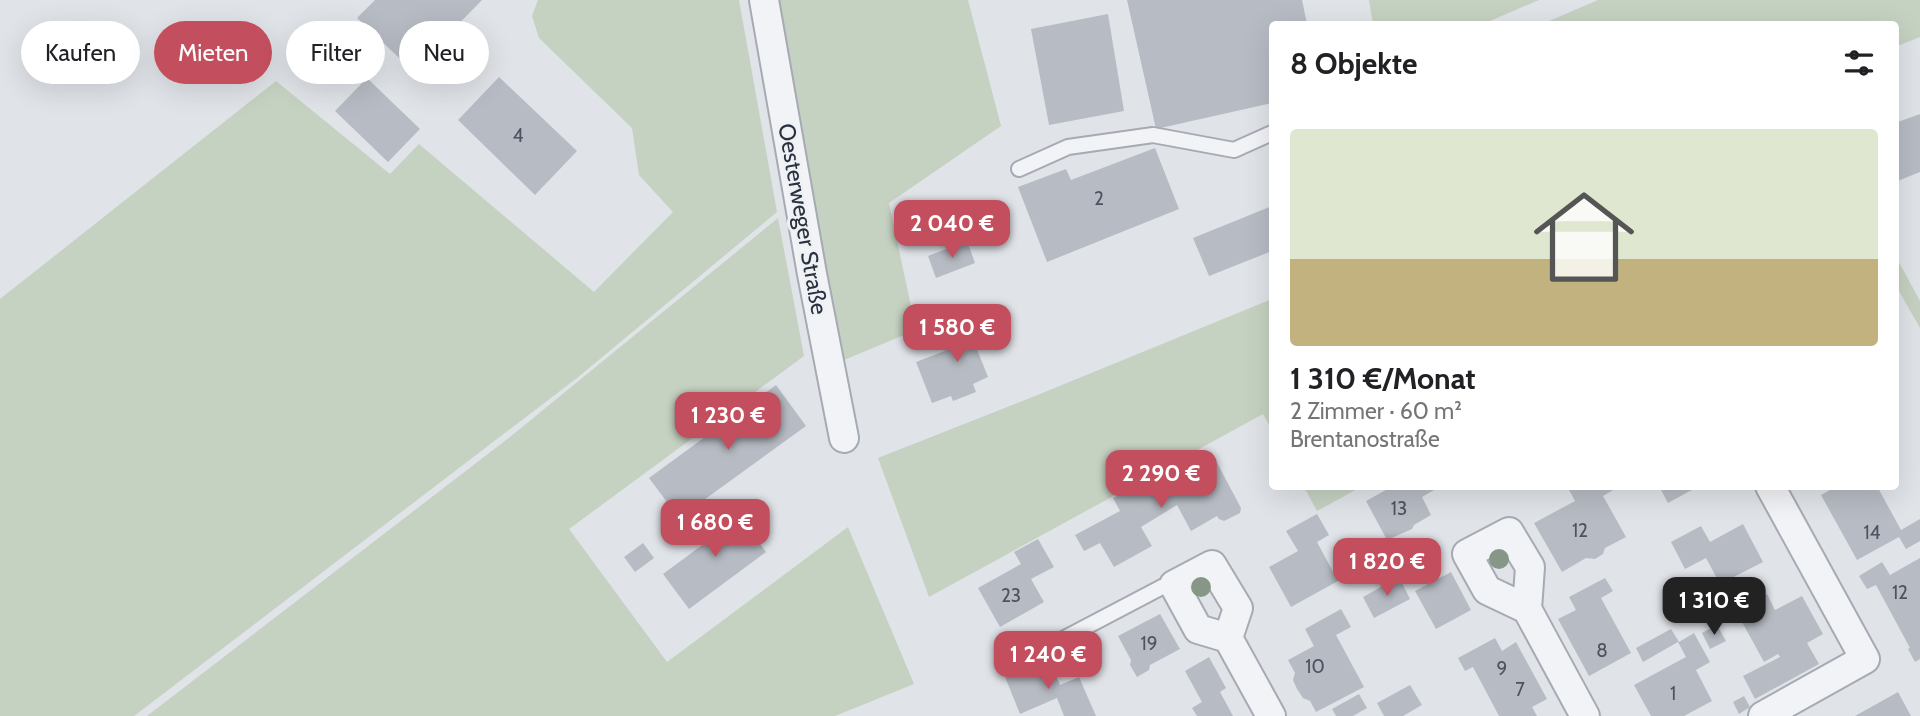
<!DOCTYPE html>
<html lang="de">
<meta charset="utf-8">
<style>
body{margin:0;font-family:Cabin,sans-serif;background:#f2f2f2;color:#202124;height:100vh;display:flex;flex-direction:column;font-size:26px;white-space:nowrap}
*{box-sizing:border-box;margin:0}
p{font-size:23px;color:#757577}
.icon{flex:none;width:38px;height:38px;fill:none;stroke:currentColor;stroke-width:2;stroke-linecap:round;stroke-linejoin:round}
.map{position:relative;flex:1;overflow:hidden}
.drawer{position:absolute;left:1269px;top:21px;width:630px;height:469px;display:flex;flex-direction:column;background:#fff;border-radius:7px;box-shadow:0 7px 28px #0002}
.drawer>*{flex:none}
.hud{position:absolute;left:21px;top:21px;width:665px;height:63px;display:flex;gap:14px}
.price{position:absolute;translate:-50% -60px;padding:0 16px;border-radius:14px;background:#c34e5d;color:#fff;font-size:23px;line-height:46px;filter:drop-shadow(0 2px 4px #0008)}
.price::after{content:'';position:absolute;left:50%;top:42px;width:21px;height:16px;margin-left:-10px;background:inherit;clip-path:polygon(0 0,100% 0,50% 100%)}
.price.selected{background:#222;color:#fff}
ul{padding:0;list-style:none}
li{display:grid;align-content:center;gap:14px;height:371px;padding:0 21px}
li span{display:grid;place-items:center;height:217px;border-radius:7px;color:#555}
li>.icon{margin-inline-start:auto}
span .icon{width:126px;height:126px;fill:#fffc;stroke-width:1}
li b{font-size:30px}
h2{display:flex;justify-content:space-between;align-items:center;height:84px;padding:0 21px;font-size:30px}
.pill{padding:0 24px;border-radius:32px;background:#fff;box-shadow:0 7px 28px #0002;font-size:24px;line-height:63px}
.pill.selected{background:#c34e5d;color:#fff}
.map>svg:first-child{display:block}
.green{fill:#c5d1c1}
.building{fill:#b7bcc4}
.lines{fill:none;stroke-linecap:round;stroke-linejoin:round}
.lane-casing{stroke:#a6aab2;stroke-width:18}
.street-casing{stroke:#a6aab2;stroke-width:32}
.lane{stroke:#f2f3f6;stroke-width:14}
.street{stroke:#f2f3f6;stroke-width:28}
.tree{fill:#869787}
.labels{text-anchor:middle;stroke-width:6;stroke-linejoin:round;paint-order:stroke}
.number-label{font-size:19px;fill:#4d5360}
.street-label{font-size:23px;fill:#2a303e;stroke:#eff2f5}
</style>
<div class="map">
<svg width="1920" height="716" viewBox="0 0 1920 716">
<rect width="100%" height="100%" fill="#e0e3e8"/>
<path class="green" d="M538 0H739L777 212 577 378 134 716H0V299L276 81 390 174 419 144 594 292 673 212 639 175 632 128 539 38 532 16Z
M778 0H968L1001 126 889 203 916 330 844 360 811 195 799 109Z
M1369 0H1539L1483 24H1373Z
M1598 0H1920V37L1895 47V24H1542Z
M778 218 804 356 569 529 667 662 848 527 914 684 835 716H147L510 437Z
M1895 255 1920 301V328L1895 284Z
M1272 299V430L1263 414 929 597 878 458 1040 394Z
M1304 487H1361L1317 511Z"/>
<path class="building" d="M375 0H482L413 71 357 18Z
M1127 0H1302L1307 24H1272V103L1156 129Z
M1108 14 1124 111 1049 125 1031 29Z
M499 77 577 151 535 195 458 120Z
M367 78 420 129 388 162 335 111Z
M1920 114V172L1895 182V123Z
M1155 148 1179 209 1047 262 1018 187 1066 169 1071 180Z
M1272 206V251L1209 276 1193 238Z
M967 241 975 263 936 278 928 256Z
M983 318 992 340 976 347 988 377 973 384 976 392 953 401 951 396 932 403 916 362 955 347 949 332Z
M776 385 806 426 679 518 649 478Z
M1215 459 1241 508 1240 513 1224 521 1219 519 1217 516 1191 531 1177 505 1141 527 1152 546 1114 567 1100 543 1084 551 1075 535 1120 511 1113 498 1166 469 1173 481Z
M1393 486H1441L1422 497 1431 515 1414 525 1412 529 1387 540 1366 501Z
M1567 486H1614L1615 489 1603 496 1626 537 1605 548 1603 554 1595 559 1586 558 1562 572 1534 523 1575 501Z
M1659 486H1699L1668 503Z
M1837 486H1877L1901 530 1920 519V541L1906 549 1899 537 1857 560 1821 495Z
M734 507 766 552 689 609 663 574 705 543 698 533Z
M1317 514 1329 535 1317 542 1338 581 1291 607 1269 567 1298 551 1286 531Z
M1743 524 1763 562 1720 584 1706 558 1685 569 1671 542 1701 526 1710 542Z
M1038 539 1054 567 1031 579 1044 602 1000 627 978 588 1021 564 1014 552Z
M643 543 654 558 635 572 624 557Z
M1920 558V659L1915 662 1908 649 1910 648 1876 585 1867 589 1859 576 1882 562 1890 575Z
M1451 572 1471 610 1436 629 1415 591Z
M1399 577 1410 599 1374 618 1363 597Z
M1605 578 1613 591 1601 598 1631 653 1589 676 1558 619 1576 610 1569 597Z
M1767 594 1775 610 1802 596 1823 634 1807 643 1819 664 1755 699 1743 676 1780 657 1778 654 1764 662 1736 611Z
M1341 609 1351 627 1336 635 1364 687 1316 712 1310 701 1303 698 1297 689 1293 680 1295 673 1288 660 1314 646 1305 629Z
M1160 614 1180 649 1150 665 1149 670 1137 677 1130 665 1131 660 1118 636Z
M1717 625 1726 641 1710 649 1702 633Z
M1671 629 1679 642 1694 633 1710 662 1696 670 1712 701 1684 716H1651L1634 685 1686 657 1678 642 1643 662 1636 648Z
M1495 638 1502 651 1516 642 1547 699 1532 707 1537 716H1499L1473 667 1465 671 1458 658Z
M1209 657 1226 688 1220 692 1233 716H1197L1192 708 1202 702 1185 671Z
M1049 659 1060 685 1079 677 1096 716H1064L1057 698 1020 714 1005 677Z
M1410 685 1422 705 1403 716H1384L1377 703Z
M1898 692 1911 716H1855Z
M1359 694 1367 708 1353 716H1336L1332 709Z
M1744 696 1750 707 1739 714 1733 702Z"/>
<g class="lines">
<g class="lane-casing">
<path id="lane" d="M1019 169 1068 147 1153 135 1234 150 1272 133
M1063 639 1162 587 1174 585"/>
</g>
<g class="street-casing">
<path id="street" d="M764 0 812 274 844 438
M1527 609 1487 590 1467 554 1509 532 1530 567 1527 609 1585 716
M1228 638 1238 608 1212 565 1174 585 1198 629 1228 638 1271 716
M1763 716 1865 659 1770 486"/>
</g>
<use href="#lane" class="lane"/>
<use href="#street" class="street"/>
</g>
<g class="tree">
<circle cx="1499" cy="559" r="10"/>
<circle cx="1201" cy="587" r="10"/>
</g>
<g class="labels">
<g class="number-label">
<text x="518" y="142">4</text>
<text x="1099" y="205">2</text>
<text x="1399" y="515">13</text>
<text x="1580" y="537">12</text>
<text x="1872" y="539">14</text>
<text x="1900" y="599">12</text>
<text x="1011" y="602">23</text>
<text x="1149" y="650">19</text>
<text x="1602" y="657">8</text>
<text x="1315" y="673">10</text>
<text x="1502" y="675">9</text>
<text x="1520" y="696">7</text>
<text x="1673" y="700">1</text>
</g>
<g class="street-label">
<text transform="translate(803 219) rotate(80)" y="8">Oesterweger Straße</text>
</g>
</g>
</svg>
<b class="price" style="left:952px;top:260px">2 040 €</b>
<b class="price" style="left:957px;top:364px">1 580 €</b>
<b class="price" style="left:728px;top:452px">1 230 €</b>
<b class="price" style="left:1161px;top:510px">2 290 €</b>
<b class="price" style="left:715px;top:559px">1 680 €</b>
<b class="price" style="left:1387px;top:598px">1 820 €</b>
<b class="price selected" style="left:1714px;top:637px">1 310 €</b>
<b class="price" style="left:1048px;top:691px">1 240 €</b>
<div class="hud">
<a class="pill">Kaufen</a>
<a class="pill selected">Mieten</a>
<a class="pill">Filter</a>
<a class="pill">Neu</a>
</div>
<section class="drawer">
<h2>8 Objekte<svg class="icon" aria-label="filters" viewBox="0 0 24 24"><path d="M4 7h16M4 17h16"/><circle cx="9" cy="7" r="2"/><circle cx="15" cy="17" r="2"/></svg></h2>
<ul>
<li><span style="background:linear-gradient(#dfe7d0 60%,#c2b280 0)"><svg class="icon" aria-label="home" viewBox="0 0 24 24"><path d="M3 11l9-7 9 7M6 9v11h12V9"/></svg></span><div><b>1 310 €/Monat</b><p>2 Zimmer · 60 m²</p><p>Brentanostraße</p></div></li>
</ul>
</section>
</div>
